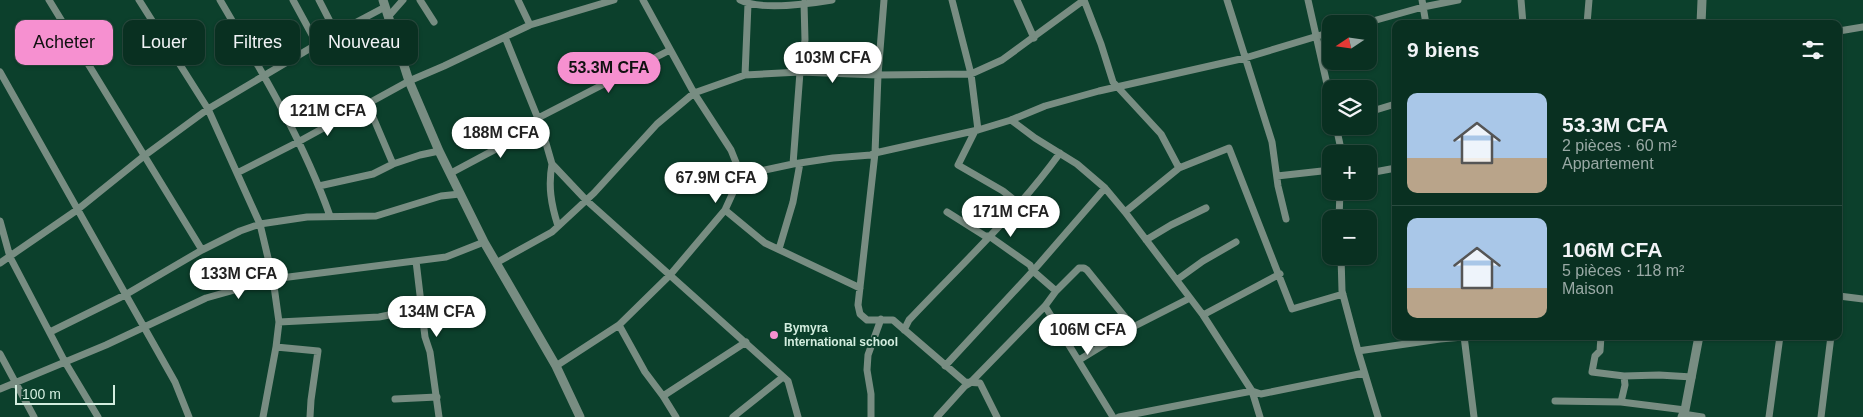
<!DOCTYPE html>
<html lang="fr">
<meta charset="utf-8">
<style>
body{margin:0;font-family:Helvetica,sans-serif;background:#12382a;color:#f1f3f6;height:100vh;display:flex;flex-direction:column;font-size:19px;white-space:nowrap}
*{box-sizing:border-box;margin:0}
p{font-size:16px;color:#99a9a5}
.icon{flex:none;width:28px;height:28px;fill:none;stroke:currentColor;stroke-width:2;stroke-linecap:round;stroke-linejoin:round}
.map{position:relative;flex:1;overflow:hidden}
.side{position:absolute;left:1392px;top:20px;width:450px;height:320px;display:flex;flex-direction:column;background:#093021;border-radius:10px;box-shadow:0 1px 4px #0004,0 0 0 1px #294b3f}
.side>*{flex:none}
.guide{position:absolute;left:15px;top:20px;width:475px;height:45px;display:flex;gap:10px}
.needle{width:32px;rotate:257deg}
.tools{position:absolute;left:1322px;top:15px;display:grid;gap:10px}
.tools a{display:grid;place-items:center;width:55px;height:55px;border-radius:10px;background:#093021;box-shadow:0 1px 4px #0004,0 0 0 1px #294b3f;font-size:25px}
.scale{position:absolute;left:15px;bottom:12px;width:100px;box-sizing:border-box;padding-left:5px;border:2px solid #d3eddf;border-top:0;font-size:14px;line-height:18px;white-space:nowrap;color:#d3eddf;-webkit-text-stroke:4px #0c402c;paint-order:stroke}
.price{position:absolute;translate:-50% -42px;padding:0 11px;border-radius:18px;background:#fff;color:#222;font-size:16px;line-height:32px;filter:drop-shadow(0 1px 2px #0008)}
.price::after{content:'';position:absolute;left:50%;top:30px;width:15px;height:11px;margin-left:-8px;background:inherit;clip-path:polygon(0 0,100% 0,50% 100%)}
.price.on{background:#f690d0;color:#111}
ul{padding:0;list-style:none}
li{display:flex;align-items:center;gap:15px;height:125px;padding:0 15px}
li+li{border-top:1px solid #294b3f}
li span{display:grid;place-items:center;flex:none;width:140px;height:100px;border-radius:10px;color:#555}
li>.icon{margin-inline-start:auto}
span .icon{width:60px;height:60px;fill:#fffc;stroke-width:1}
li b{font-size:21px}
h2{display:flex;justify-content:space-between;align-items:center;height:60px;padding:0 15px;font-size:21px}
.chip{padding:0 18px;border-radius:10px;background:#093021;box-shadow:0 1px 4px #0004,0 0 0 1px #294b3f;font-size:18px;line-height:45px}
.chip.on{background:#f690d0;color:#111}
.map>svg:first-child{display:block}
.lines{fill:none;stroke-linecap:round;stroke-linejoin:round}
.minor{stroke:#788d82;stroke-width:7}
.tertiary{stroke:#788d82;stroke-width:9}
.poi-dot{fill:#f690d0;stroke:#0c402c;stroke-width:2}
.labels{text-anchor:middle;stroke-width:4;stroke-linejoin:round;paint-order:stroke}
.poi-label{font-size:12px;font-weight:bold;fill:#d3eddf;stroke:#0c402c;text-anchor:start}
</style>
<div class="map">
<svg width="1863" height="417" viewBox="0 0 1863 417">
<rect width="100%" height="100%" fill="#0c402c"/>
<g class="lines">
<path class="minor" d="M49 0 202 250
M139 0 208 109 260 224 273 279 279 322 276 347 263 417
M220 0C261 70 303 140 330 216
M293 0 317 44
M319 0 336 33
M420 0 434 22
M518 0 530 25
M740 0C761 11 808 4 832 0
M884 0 878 75 875 153 858 305 860 314 867 320H893L965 382 980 383 997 417
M952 0 971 74 1002 60 1084 0 1101 44 1113 82 1161 134 1179 168
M1017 0 1034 38
M1227 0 1272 142 1278 186 1286 219
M1308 0 1331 102
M1422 0 1426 24
M1521 0 1523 24
M388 17 403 0
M1362 24 1423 7 1458 0
M1587 24 1589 0
M1839 31 1863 27
M505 37 541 126 552 164 586 200 788 381 798 417
M0 72 175 382 189 417
M745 75 748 4
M367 103 393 164 420 155 439 151
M1369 112 1392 105
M538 118 670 50
M1011 120 1035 138 1077 164 1105 188 1125 212 1203 315 1252 391 1260 417
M1336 126 1342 154
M552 164C548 186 551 204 558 226
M793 164 833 158 871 155 875 153 978 130 1011 120 1045 106 1099 91 1245 58 1331 32
M237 173 298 142 409 81 444 66 530 25 614 0
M451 173 541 125
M1369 173 1396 168
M741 175 793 164 800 72 805 40 804 3
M1277 176 1331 170
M319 186 373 174 393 164
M725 210 765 243 860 288
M947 212 985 236H989L1030 265 1033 271 1056 291
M1125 212 1179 168 1229 148 1292 309 1343 294
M1339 219 1340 191
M0 221 10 257 65 362 98 417
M1146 240 1171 225 1206 208
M779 249 793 202 800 163
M1341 256 1342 291 1358 351 1378 417
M416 261 425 337 430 352 439 417
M0 263 77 210 144 156 208 109 336 33 385 7
M496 263 552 232 594 193 657 124 694 93 745 75 800 72 878 75 971 74 978 130 975 131 958 165 1003 191 1018 203
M1178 279 1203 261 1236 242
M1839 296 1863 299
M1045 306 1113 417
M1203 315 1280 274
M279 322 379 317 399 313 420 306
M619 325 645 372 663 396 676 417
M904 330 909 320C960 266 1016 214 1060 153
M50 332 125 295 202 250 240 231 260 224 307 217 376 216 441 196 460 194
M1464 336 1474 417
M1601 336 1600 351 1595 356 1592 372 1624 376 1659 375 1692 377
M276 347 318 351 311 400 310 417
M1358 351 1440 339 1475 336
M0 354 34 417
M1079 360 1133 327 1190 298
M556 366 619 325 670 275 725 210 741 175 731 150 694 93 643 0
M945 366 1033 271 1105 188
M0 389 106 345 206 298 273 279 446 257 484 242
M663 396 746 342
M395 399 437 397
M1555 401 1621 402 1685 410
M1621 402 1625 385 1624 376
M1683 414 1702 417
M733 417 783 377
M871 417V394L867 370 868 355 881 319
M937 417 965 386 970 383 1045 306 1056 291 1079 268H1084L1087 270 1133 327
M1119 417 1252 391 1261 394 1364 373
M1769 417 1780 336
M1821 417 1831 336"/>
<path class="tertiary" d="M383 0 409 81 439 151 484 242 556 366 580 417
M1701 24 1702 0
M1682 417 1685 410 1699 336"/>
</g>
<circle class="poi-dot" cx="774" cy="335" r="5"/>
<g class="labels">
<g class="poi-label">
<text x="784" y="332">Bymyra<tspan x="784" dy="14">International school</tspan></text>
</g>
</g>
</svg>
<div class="tools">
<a><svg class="needle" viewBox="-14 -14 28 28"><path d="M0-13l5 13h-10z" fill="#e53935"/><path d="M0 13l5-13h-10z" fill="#99a9a5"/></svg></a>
<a><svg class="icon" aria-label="layers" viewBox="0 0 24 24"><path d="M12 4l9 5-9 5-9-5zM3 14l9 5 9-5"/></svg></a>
<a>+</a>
<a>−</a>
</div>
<div class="scale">100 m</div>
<b class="price" style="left:833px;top:84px">103M CFA</b>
<b class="price on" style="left:609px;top:94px">53.3M CFA</b>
<b class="price" style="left:328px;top:137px">121M CFA</b>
<b class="price" style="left:501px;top:159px">188M CFA</b>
<b class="price" style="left:716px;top:204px">67.9M CFA</b>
<b class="price" style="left:1011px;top:238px">171M CFA</b>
<b class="price" style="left:239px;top:300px">133M CFA</b>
<b class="price" style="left:437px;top:338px">134M CFA</b>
<b class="price" style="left:1088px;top:356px">106M CFA</b>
<div class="guide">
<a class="chip on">Acheter</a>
<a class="chip">Louer</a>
<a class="chip">Filtres</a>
<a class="chip">Nouveau</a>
</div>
<section class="side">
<h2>9 biens<svg class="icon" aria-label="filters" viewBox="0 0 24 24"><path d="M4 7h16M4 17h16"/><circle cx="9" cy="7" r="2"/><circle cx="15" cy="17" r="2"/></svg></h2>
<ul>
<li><span style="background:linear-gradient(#a9c7e8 65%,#b9a48a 0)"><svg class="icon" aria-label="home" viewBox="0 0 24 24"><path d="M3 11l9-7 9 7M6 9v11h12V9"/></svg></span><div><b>53.3M CFA</b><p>2 pièces · 60 m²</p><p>Appartement</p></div></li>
<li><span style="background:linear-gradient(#a9c7e8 70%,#b9a48a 0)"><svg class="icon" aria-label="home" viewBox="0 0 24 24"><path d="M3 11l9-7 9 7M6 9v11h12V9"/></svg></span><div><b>106M CFA</b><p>5 pièces · 118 m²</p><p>Maison</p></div></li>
</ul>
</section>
</div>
